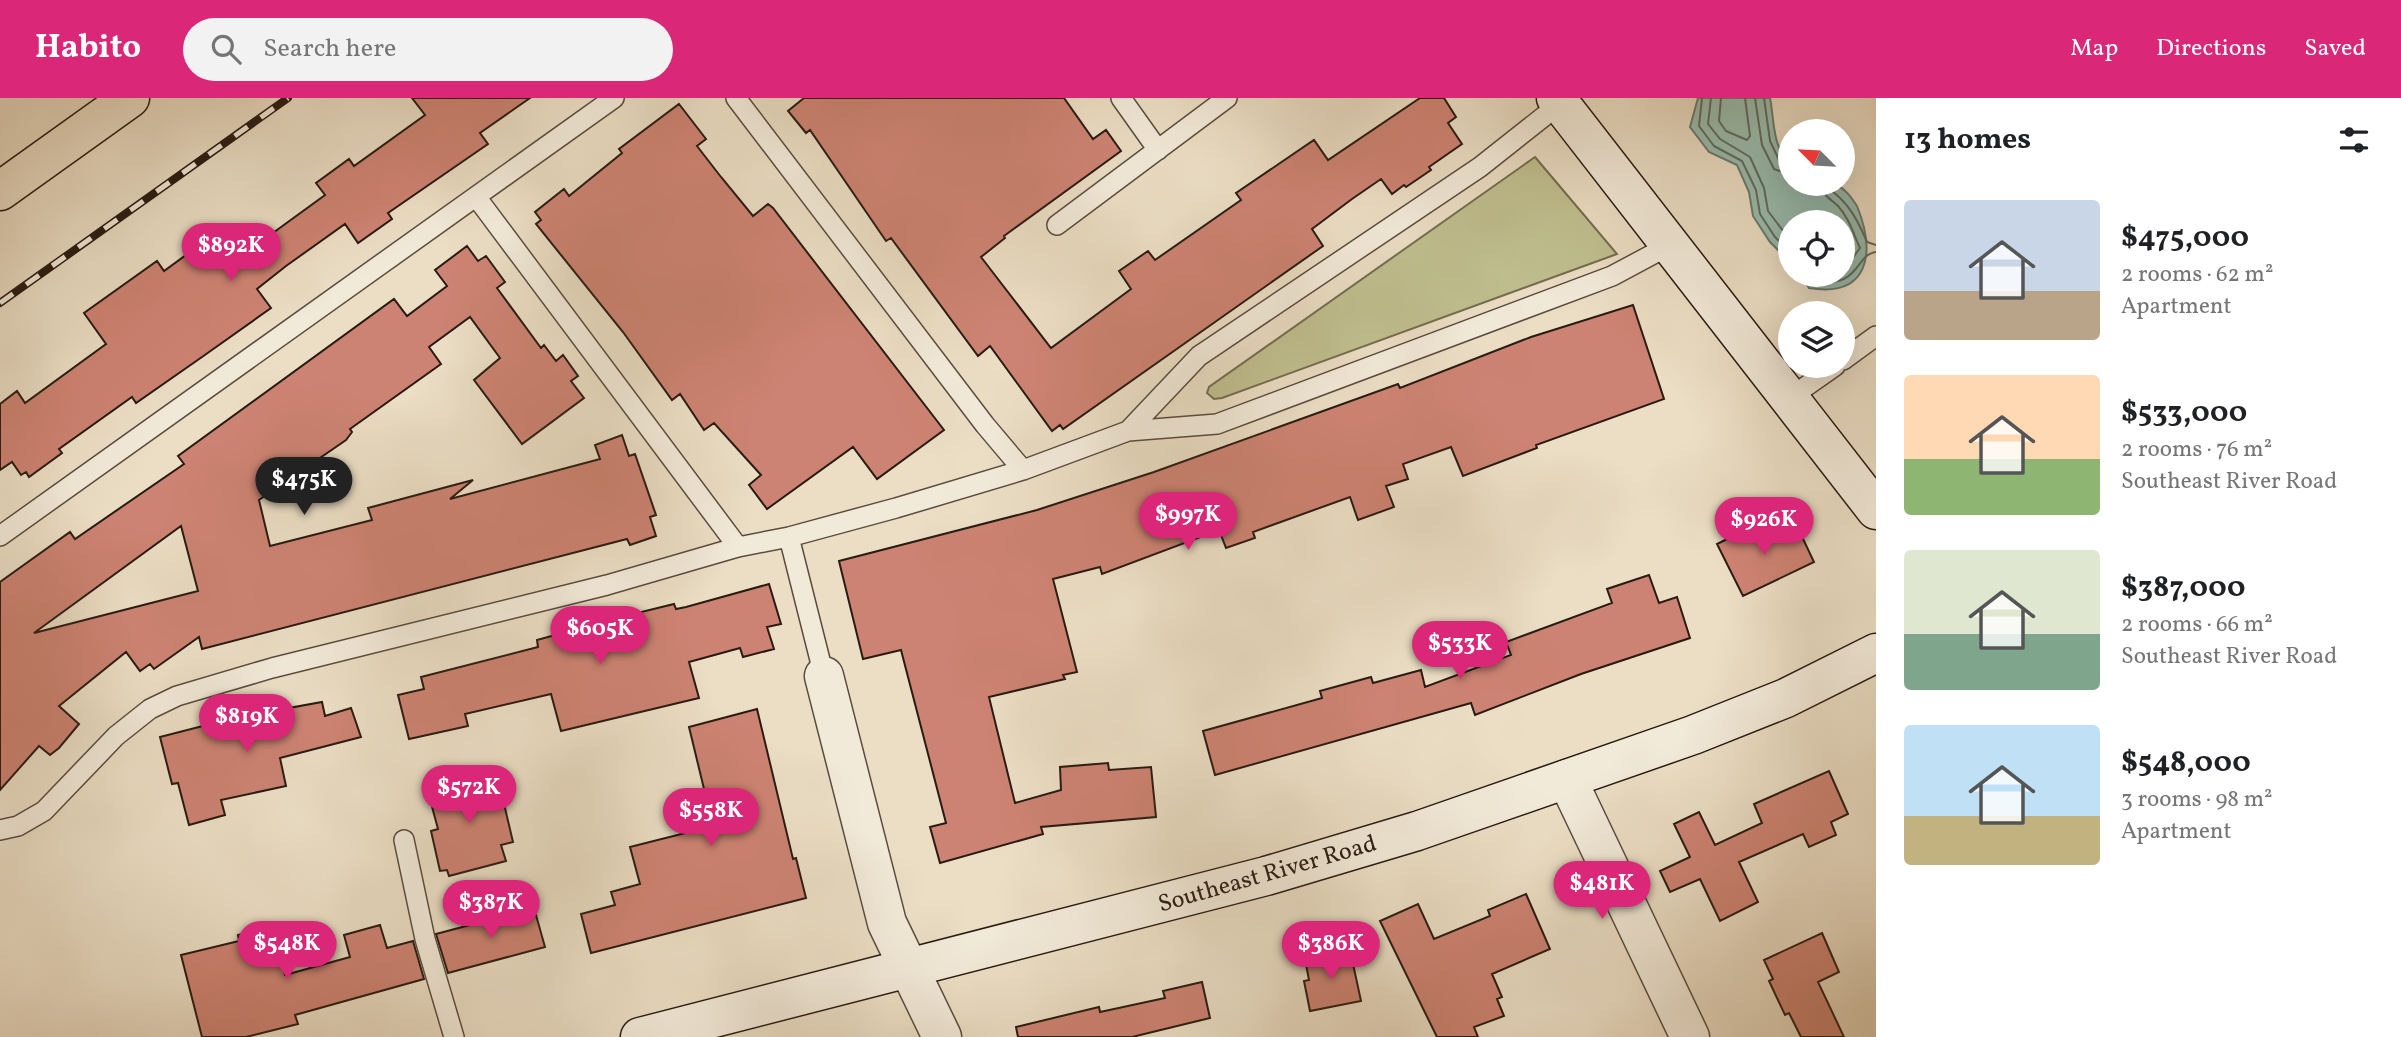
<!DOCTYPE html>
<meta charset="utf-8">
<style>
body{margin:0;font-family:Vollkorn,serif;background:#f2f2f2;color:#202124;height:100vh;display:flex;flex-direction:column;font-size:26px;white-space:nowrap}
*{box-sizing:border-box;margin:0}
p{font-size:23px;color:#757577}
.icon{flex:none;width:38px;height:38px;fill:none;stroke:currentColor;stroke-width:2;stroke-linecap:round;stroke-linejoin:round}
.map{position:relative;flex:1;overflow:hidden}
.sheet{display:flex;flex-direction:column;background:#fff;width:525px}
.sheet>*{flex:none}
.needle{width:46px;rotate:294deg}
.tools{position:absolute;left:1778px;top:21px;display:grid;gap:14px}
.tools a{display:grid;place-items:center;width:77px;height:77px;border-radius:50%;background:#fff;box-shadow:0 7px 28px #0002;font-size:35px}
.price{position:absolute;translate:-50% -60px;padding:0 16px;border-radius:24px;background:#db2777;color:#fff;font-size:23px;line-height:46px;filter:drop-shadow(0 2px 4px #0008)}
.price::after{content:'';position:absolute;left:50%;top:42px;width:21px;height:16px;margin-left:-10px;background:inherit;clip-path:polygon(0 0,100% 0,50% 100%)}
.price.on{background:#222;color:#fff}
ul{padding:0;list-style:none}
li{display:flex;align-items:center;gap:21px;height:175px;padding:0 28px}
li span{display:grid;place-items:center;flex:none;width:196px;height:140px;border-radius:7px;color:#555}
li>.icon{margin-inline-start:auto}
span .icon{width:84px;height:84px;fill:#fffc;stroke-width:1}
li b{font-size:30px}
h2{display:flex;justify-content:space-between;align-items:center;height:84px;padding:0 28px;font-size:30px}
header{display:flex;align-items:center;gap:42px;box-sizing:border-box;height:98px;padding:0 35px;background:#db2777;color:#fff}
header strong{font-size:33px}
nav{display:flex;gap:38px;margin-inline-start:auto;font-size:24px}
.search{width:490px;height:63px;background:#f2f2f2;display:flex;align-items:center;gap:18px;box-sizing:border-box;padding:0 24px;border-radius:38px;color:#757577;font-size:26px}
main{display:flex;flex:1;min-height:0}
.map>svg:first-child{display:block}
.green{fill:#c0bf8f;stroke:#746d50;stroke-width:2}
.water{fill:#99bdaf;stroke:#6c7c70;stroke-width:2}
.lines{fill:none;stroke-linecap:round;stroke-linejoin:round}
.shore{stroke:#616c60;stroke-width:2}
.building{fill:#cd8373;stroke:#291b12;stroke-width:2;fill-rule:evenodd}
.service-casing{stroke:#5a4c3f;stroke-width:22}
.minor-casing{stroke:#5a4c3f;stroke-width:41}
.secondary-casing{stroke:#291b12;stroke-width:41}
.primary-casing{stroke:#291b12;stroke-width:41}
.service{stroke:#f2ead9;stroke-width:19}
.minor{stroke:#f2ead9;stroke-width:38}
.secondary{stroke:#f2ead9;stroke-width:38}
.primary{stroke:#ebdec5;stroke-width:38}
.rail-casing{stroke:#291b12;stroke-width:8}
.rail{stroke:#f2ead9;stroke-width:5;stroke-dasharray:16;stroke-linecap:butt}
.labels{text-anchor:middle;stroke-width:5;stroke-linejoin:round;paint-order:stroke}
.street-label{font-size:24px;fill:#291b12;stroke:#f2ead9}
</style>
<header>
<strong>Habito</strong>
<div class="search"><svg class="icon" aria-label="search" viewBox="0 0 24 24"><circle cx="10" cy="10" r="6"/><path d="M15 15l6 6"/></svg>Search here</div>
<nav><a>Map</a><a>Directions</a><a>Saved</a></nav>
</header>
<main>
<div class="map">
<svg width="1876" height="939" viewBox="0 0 1876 939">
<rect width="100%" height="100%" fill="#ebdec5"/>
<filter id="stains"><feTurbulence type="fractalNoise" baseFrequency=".00286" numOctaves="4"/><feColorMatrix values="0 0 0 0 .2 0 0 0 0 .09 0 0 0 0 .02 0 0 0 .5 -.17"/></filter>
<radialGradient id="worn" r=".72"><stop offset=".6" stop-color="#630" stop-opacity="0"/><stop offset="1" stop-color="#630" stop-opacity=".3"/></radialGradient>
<path class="green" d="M1535 59 1617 156 1222 300 1214 301 1207 295 1209 289Z"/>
<path class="water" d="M1698 0H1770C1774 18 1772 52 1790 63V86C1803 86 1821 82 1834 86 1845 90 1851 99 1857 108 1876 155 1869 200 1809 190L1801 177H1843V124H1790V164L1770 144 1753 118 1749 94 1737 67 1709 54 1690 29Z"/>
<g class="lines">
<path class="shore" d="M1702 0 1699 28 1714 48 1742 63 1756 92 1760 116 1775 139 1790 154
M1711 0 1708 26 1720 41 1750 59 1764 90 1768 113 1790 142
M1721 0 1719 23 1726 33 1747 42 1750 38 1745 0
M1755 0 1762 47 1774 71 1790 77
M1764 0 1770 43 1780 64 1790 69
M1822 86C1823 99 1830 100 1838 108 1849 120 1853 135 1860 150L1843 173
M1831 86 1832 93C1850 107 1858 123 1867 144L1876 147
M1810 177 1814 183C1860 192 1855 156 1876 154"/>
</g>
<path class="building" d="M412 0H530L480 35 488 46 388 115 392 121 358 145 345 126 286 168 257 191 271 210 202 259 136 305 132 299 59 351 62 355 29 379 26 374 21 377 12 364 0 372V306L17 293 25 305 106 246 84 215 157 163 164 173 216 135 233 159 263 137 266 140 325 97 316 85 349 61 354 68 425 17Z
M804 0H1064L1093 41 1106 32 1121 53 1004 138 1005 140 981 159 1051 250 1131 191 1119 173 1148 153 1155 162 1241 102 1236 95 1314 42 1328 62 1420 0H1444L1456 19 1448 25 1462 46 1429 69 1431 72 1406 89 1404 87 1392 96 1381 81 1352 101 1312 131 1323 148 1063 331 1060 327 1052 333 990 248 978 258 891 140 886 143 810 32 806 35 788 13Z
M679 6 706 41 697 48 721 79 753 118 768 106 773 110 944 332 877 381 853 349 767 411 749 387 761 377 714 325 704 332 680 296 672 302 623 234 536 126 541 122 535 114 564 91 569 98 622 55 619 51Z
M467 148 478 163 486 158 505 184 497 190 541 250 544 247 556 263 563 257 578 278 571 283 584 300 522 346 474 282 500 260 470 219 429 249 441 266 350 331 352 334 346 342 259 402 270 448 372 422 368 410 473 382 450 401 600 361 595 347 622 337 629 358 635 356 656 417 650 419 656 438 630 447 627 441 202 551 199 539 154 571 150 566 140 573 126 554 59 608 79 626 59 650 50 657 39 648 0 692V484L70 434 75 441 184 366 178 358 394 201 407 218 447 188 435 172ZM181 428 198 493 34 535Z
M1633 207 1664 301 1536 347 1537 350 1463 378 1451 349 1403 366 1408 381 1386 388 1394 409 1358 422 1350 399 1253 434 1255 440 1226 450 1219 432 1102 476 1100 469 1053 481 1077 574 1063 577 1065 581 989 599 1015 705 1061 692 1060 669 1108 665 1109 672 1151 669 1156 719 1041 729 1043 736 940 765 930 729 946 725 901 552 863 561 839 463 1037 412 1154 374 1398 286 1400 290 1531 239Z
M1796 426 1814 464 1743 498 1717 446 1755 427 1762 443Z
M1649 477 1659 505 1677 499 1690 540 1581 576 1475 617 1471 605 1215 677 1203 633 1322 600 1320 593 1371 579 1373 585 1421 572 1425 589 1511 557 1506 544 1612 505 1607 491Z
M769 486 781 526 767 529 774 551 743 559 740 550 689 564 699 600 561 633 551 596 465 616 468 628 409 641 398 597 424 591 421 579 538 549 537 542 617 520 674 506 676 511 686 509Z
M322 604 325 618 351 610 361 639 280 660 286 688 221 702 225 717 189 727 178 685 172 686 160 639 234 620Z
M757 611 793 761 796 760 806 800 591 855 581 816 615 807 611 794 640 786 630 749 713 728 689 629Z
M1829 673 1848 716 1831 724 1836 737 1809 749 1803 736 1739 764 1758 804 1720 823 1700 781 1670 794 1660 773 1690 759 1674 726 1699 714 1715 747 1762 725 1754 706Z
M484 676 489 696 501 693 513 744 501 747 506 763 449 778 447 772 440 773 431 733 438 731 427 690Z
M1526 796 1550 851 1492 876 1502 899 1497 901 1504 918 1474 929 1478 939H1437L1380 823 1418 806 1434 841 1490 818 1488 812Z
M534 810 545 849 448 875 436 836Z
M380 827 387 850 413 843 424 881 295 917 298 926 246 939H202L181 857 239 843 238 837 267 830 271 847 277 845 285 877 350 859 344 837Z
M1822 835 1839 874 1818 884 1844 939H1801L1789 915 1785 917 1769 883 1773 881 1764 862Z
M1350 852 1361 903 1310 913 1304 883 1309 882 1305 861Z
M1202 884 1210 920 1132 939H1018L1016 929 1099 909 1100 914 1165 900 1163 893Z"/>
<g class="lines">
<g class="service-casing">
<path id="service" d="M736 0 985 327 1023 372
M1121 0 1158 52
M477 100 738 449
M1057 127 1227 0
M1843 262 1876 238
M1788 301 1835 268
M1128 333 1199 258 1480 69 1566 1
M0 438 614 0
M789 439 824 578
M0 732 18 728 44 713 116 638 150 611 177 598 272 570 607 487 738 449 789 439 896 410 1023 372 1128 333 1217 326 1612 178 1670 147
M404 742 425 841 454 939"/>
</g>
<g class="minor-casing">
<path id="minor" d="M824 578 887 825 942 939
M1567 681 1690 939"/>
</g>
<g class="secondary-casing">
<path id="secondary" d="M1556 0 1876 412
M640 939 1266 778 1417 733 1693 637 1786 600 1876 555"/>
</g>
<g class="primary-casing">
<path id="primary" d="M0 93 130 0"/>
</g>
<use href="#service" class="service"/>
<use href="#minor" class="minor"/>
<use href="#secondary" class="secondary"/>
<use href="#primary" class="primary"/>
<g class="rail-casing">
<path id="rail" d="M0 205 288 0"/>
</g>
<use href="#rail" class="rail"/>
</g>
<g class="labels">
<g class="street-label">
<text transform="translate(1267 775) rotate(-16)" y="8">Southeast River Road</text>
</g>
</g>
<rect width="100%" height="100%" filter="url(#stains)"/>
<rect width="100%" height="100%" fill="url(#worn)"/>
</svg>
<div class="tools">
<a><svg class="needle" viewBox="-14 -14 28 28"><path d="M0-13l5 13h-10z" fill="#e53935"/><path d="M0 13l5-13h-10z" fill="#757577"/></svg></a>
<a><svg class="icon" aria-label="locate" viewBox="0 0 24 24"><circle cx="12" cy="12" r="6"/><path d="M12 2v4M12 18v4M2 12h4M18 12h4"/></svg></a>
<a><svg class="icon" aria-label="layers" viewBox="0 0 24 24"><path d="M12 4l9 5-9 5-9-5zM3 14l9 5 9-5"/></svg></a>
</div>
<b class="price" style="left:231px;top:185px">$892K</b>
<b class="price on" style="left:304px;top:419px">$475K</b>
<b class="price" style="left:1188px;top:454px">$997K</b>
<b class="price" style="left:1764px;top:459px">$926K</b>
<b class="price" style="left:600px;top:568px">$605K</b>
<b class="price" style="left:1460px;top:583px">$533K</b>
<b class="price" style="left:247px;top:656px">$819K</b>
<b class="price" style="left:469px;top:727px">$572K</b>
<b class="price" style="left:711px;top:750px">$558K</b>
<b class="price" style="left:1602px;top:823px">$481K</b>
<b class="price" style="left:491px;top:842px">$387K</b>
<b class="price" style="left:287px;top:883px">$548K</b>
<b class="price" style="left:1331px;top:883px">$386K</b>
</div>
<section class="sheet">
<h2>13 homes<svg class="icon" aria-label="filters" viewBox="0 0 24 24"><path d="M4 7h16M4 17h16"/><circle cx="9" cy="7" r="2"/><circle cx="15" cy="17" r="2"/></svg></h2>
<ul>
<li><span style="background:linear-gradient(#c9d6e8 65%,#b9a48a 0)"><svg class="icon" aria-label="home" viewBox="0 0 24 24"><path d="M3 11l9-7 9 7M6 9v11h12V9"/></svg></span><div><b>$475,000</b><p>2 rooms · 62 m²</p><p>Apartment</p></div></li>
<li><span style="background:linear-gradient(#ffd9b3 60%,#8fb573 0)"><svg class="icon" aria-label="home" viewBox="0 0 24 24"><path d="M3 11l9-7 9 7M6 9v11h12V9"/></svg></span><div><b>$533,000</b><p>2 rooms · 76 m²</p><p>Southeast River Road</p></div></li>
<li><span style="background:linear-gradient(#dfe7d0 60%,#7fa58c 0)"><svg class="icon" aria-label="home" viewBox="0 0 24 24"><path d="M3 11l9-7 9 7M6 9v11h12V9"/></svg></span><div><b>$387,000</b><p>2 rooms · 66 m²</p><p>Southeast River Road</p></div></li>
<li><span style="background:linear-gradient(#bfe0f5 65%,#c2b280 0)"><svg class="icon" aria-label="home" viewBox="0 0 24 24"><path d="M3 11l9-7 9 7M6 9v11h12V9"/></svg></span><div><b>$548,000</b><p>3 rooms · 98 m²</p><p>Apartment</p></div></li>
</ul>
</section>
</main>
